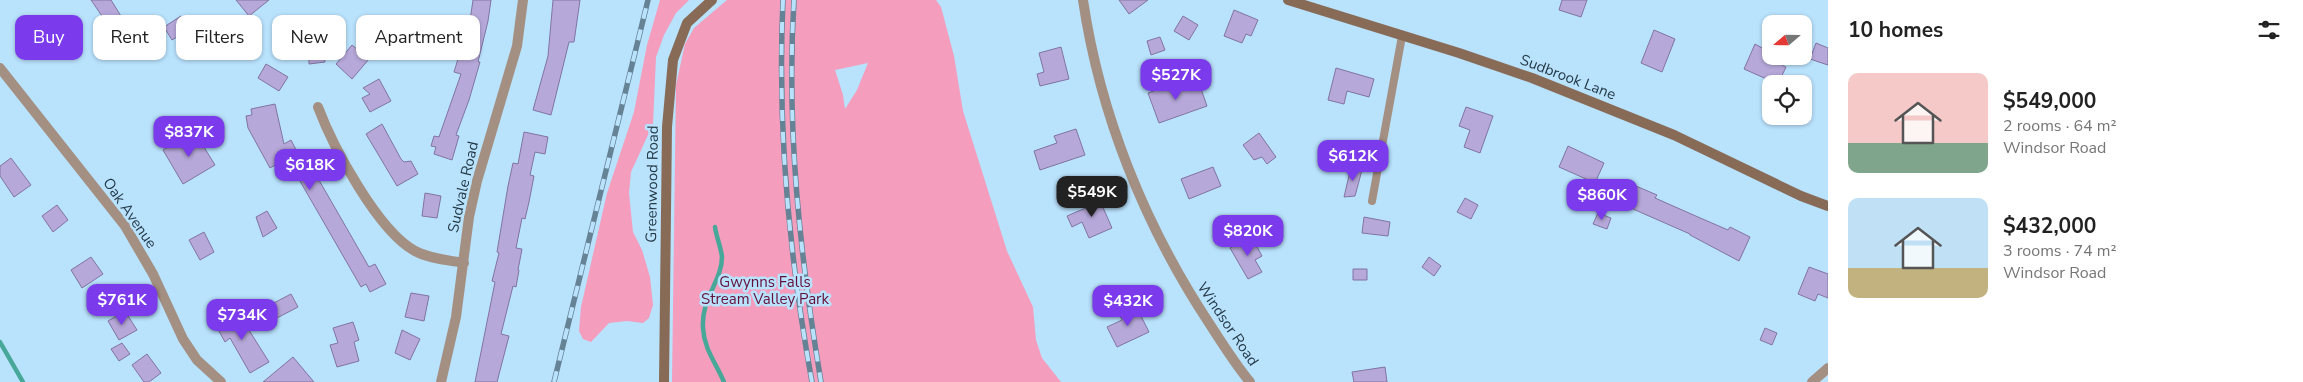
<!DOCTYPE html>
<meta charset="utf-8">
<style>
body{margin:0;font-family:"Nunito Sans",sans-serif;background:#f2f2f2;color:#222;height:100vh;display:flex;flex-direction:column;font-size:19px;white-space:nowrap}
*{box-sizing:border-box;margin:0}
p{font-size:16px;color:#767676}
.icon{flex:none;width:28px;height:28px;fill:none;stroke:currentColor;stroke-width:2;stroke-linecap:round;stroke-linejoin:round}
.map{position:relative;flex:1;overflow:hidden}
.drawer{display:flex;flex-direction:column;background:#fff;width:475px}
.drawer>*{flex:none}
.guide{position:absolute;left:15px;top:15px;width:475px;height:45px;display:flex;gap:10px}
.needle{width:32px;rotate:250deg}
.buttons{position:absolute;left:1762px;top:15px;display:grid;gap:10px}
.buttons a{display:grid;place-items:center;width:50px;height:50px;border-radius:10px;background:#fff;box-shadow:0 1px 4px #0004;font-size:25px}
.price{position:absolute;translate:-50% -42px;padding:0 11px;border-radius:10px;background:#7c3aed;color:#fff;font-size:16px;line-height:32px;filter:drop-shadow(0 1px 2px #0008)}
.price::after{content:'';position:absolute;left:50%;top:30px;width:15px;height:11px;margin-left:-8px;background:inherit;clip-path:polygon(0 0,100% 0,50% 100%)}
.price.on{background:#222;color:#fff}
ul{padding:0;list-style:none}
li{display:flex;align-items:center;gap:15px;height:125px;padding:0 20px}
li span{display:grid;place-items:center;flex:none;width:140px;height:100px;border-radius:10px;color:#555}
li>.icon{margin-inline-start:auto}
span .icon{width:60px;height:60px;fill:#fffc;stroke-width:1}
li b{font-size:21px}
h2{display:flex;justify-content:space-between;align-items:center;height:60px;padding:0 20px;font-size:21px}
.pill{padding:0 18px;border-radius:10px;background:#fff;box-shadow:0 1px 4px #0004;font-size:18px;line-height:45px}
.pill.on{background:#7c3aed;color:#fff}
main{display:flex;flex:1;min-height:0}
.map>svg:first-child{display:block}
.green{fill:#f49dbc;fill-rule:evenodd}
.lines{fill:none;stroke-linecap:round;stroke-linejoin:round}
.stream{stroke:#47a899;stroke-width:4.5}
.building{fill:#b6a8d9;stroke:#8174a2}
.lane{stroke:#a49082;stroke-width:8}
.street{stroke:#a49082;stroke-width:10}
.secondary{stroke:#886b57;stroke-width:10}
.rail-casing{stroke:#668396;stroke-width:5.5}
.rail{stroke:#b9e2fd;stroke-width:4;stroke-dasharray:11;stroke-linecap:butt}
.labels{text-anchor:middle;stroke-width:5;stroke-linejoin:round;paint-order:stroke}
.street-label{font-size:15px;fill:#253a47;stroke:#b9e2fd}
.park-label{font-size:15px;fill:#631038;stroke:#b9e2fd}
</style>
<main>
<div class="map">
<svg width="1828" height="382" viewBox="0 0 1828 382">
<rect width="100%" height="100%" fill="#b9e2fd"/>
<path class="green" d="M660 0H689L676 13 664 35 656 57 653 124 631 172 629 193 633 232 642 250 650 277 653 305 649 318 643 323 627 321 609 323 591 342 583 339 579 331 581 307 607 193 634 112 647 45Z
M727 0H936L941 7 954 56 963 111 1007 251 1033 307 1036 340 1042 358 1061 382H672L676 85 685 44 694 28ZM868 63 857 90 845 109 843 95 835 70Z"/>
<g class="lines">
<path class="stream" d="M715 227C716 236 721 247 722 257 722 281 701 298 703 328 704 349 716 363 724 382
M0 342 23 382"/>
</g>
<path class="building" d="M91 0H111L129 29 109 42 98 22 104 19Z
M236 0H269L249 16Z
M473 0H491L488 21 478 62H480L469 100 456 135 459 136 452 160 434 154 436 147 431 146 434 136 439 137 461 74 454 72 462 46 455 44 458 31 468 34Z
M553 0H580L574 42H569L551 115 533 110 548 56Z
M1119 0H1148L1129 14Z
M1562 0H1587L1581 17 1559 10Z
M1234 10 1258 20 1251 36 1246 34 1242 43 1224 36Z
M181 16 190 29 172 40 164 27Z
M1183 16 1198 25 1189 40 1174 31Z
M1654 30 1675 39 1662 72 1641 63Z
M1160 37 1165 50 1151 55 1147 41Z
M323 39 325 62 309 64V58H302L301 41Z
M1816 43 1828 48V65L1810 59Z
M1755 44 1766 50 1763 56 1786 67 1778 84 1744 69Z
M352 45 369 59 352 79 336 64Z
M1061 47 1069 79 1040 86 1037 74 1044 72 1039 53Z
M266 64 288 77 279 91 258 78Z
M1336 68 1374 79 1369 97 1347 91 1344 104 1328 100Z
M379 79 391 101 370 112 362 98 370 94 363 88Z
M1187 79 1191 90 1200 86 1207 106 1159 123 1148 93Z
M275 104 284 144 291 140 307 171 312 168 369 267 375 264 386 284 370 292 366 284 361 287 289 162 279 167 277 164 270 168 248 128 246 116 252 115 251 109Z
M1466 107 1493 116 1480 153 1464 147 1470 130 1459 126Z
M382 124 401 159 404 162 411 161 418 174 397 186 366 134Z
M1076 129 1085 155 1040 170 1034 151 1057 143 1054 136Z
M194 131 215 165 183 184 163 150Z
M524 132 548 137 545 154 535 152 530 175 534 176 529 202 525 219 522 218 516 248 522 249 518 270H519L516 287 513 286 501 334 509 336 497 382H475L495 282 492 281 499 253 497 252 508 186 513 163 518 164Z
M1259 133 1276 157 1267 164 1262 157 1254 160 1243 145Z
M1568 146 1604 163 1595 183 1559 167Z
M11 158 31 185 14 197 0 176V166Z
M1213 167 1221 186 1189 199 1181 179Z
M1351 167 1362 170 1355 196 1344 197Z
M1636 186 1657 195 1655 198 1698 217 1728 230 1730 227 1750 237 1739 261 1690 235V234L1633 209 1635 203 1629 200Z
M425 193 441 196 437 218 422 216Z
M1098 196 1112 228 1089 238 1082 222 1072 227 1067 216 1088 207 1085 201Z
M1465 198 1478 205 1471 219 1457 212Z
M57 205 68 220 53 232 42 216Z
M267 211 277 228 263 237 256 217Z
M1598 213 1611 218 1607 229 1593 224Z
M1364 217 1390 222 1388 236 1362 233Z
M204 232 214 252 200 260 189 240Z
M1251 236 1262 256 1255 260 1262 272 1248 279 1230 248Z
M91 257 103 274 82 288 71 270Z
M1429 257 1441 266 1434 276 1422 267Z
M1809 267 1828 274V298L1818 294 1815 301 1798 294Z
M1353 269H1367V280H1353Z
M411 293 429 296 424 321 405 317Z
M291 294 298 307 275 319 268 306Z
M1136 306 1149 332 1117 347 1107 327 1122 320 1119 314Z
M125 311 137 330 119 340 108 321Z
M237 311 269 362 250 373 230 338 225 342 215 324Z
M353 322 359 340 354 342 359 361 337 367 330 345 338 343 333 328Z
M1765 328 1777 333 1772 345 1760 340Z
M402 330 420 339 410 360 395 353Z
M122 343 130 354 119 361 111 349Z
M147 354 161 373 149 382H144L132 365Z
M293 357 314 382H263Z
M1385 367 1387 382H1354L1352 372Z"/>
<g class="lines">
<path class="lane" d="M1372 201 1402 36"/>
<path class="street" d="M1083 0C1100 115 1145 226 1209 323 1222 343 1235 364 1250 382
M0 68 125 226 153 274 183 339 197 360 221 382
M318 107C333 147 378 231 415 251 430 259 448 260 464 263
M441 382 456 317 469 217 477 181 517 46 523 0
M1812 382 1828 368"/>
<path class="secondary" d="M1288 0 1459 53 1532 78 1674 135 1801 196 1828 206
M664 382 667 127 673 60 687 23 712 0"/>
<g class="rail-casing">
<path id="rail" d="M783 0C777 128 789 256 812 382
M794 0C786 128 800 256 821 382
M554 382 648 0"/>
</g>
<use href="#rail" class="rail"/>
</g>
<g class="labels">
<g class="street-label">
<text transform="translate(1568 77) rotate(21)" y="5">Sudbrook Lane</text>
<text transform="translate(652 184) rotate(-89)" y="5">Greenwood Road</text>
<text transform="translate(463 187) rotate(-77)" y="5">Sudvale Road</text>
<text transform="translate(130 213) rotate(55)" y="5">Oak Avenue</text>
<text transform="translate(1228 324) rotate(56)" y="5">Windsor Road</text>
</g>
<g class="park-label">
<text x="765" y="287">Gwynns Falls<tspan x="765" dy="17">Stream Valley Park</tspan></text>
</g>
</g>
</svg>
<div class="buttons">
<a><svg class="needle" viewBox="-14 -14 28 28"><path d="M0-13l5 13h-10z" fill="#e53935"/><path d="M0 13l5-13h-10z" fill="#767676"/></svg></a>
<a><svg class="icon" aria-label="locate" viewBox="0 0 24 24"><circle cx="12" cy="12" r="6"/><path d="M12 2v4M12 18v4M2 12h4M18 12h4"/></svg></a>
</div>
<b class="price" style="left:1176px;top:101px">$527K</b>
<b class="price" style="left:189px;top:158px">$837K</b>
<b class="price" style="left:1353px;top:182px">$612K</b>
<b class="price" style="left:310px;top:191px">$618K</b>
<b class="price on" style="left:1092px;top:218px">$549K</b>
<b class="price" style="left:1602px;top:221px">$860K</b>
<b class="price" style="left:1248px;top:257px">$820K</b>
<b class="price" style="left:122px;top:326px">$761K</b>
<b class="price" style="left:1128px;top:327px">$432K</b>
<b class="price" style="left:242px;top:341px">$734K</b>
<div class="guide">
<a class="pill on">Buy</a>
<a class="pill">Rent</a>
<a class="pill">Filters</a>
<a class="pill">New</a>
<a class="pill">Apartment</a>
</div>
</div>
<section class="drawer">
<h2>10 homes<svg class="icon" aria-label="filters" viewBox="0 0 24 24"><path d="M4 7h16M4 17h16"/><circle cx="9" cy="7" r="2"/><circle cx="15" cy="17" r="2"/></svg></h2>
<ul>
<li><span style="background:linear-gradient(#f6c9c9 70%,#7fa58c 0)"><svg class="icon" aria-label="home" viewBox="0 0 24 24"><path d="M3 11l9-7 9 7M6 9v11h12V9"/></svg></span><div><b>$549,000</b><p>2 rooms · 64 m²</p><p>Windsor Road</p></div></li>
<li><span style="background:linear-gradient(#bfe0f5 70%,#c2b280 0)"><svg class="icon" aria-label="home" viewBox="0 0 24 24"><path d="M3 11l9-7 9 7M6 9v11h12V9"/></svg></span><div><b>$432,000</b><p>3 rooms · 74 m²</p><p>Windsor Road</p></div></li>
</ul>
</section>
</main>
